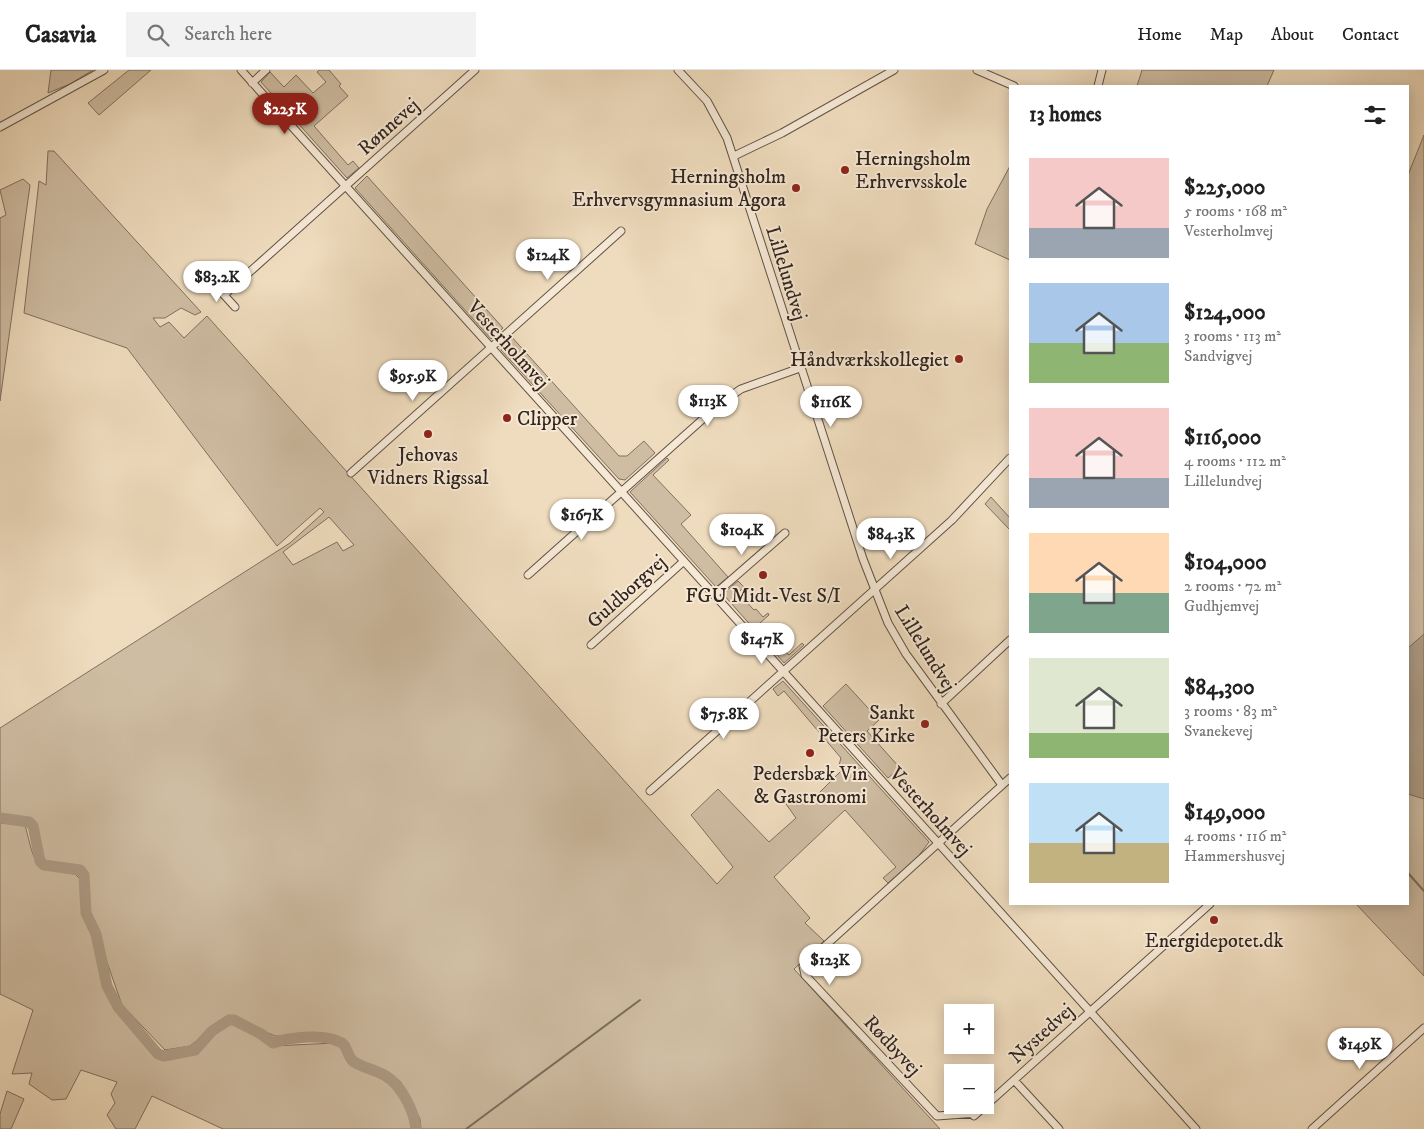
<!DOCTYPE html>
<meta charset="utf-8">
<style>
body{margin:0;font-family:"IM FELL DW Pica",serif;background:#f2f2f2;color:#222;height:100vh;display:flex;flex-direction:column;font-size:19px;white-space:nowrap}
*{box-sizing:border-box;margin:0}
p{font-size:16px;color:#767676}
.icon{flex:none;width:28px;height:28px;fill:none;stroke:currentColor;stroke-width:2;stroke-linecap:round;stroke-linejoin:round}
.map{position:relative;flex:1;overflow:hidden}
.drawer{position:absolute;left:1009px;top:15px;width:400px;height:820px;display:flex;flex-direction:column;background:#fff;border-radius:0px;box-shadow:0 2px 12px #0003}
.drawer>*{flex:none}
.controls{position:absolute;left:944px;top:934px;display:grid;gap:10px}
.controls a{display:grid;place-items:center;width:50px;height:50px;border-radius:0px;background:#fff;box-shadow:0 2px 12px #0003;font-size:25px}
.price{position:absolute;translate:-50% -42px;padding:0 11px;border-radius:18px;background:#fff;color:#222;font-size:16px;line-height:32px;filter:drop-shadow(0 1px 2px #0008)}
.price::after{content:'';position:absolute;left:50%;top:30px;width:15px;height:11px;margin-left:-8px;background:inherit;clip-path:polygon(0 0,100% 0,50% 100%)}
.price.current{background:#8f2418;color:#fff}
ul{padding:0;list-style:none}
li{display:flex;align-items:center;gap:15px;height:125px;padding:0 20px}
li span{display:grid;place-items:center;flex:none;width:140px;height:100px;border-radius:0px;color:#555}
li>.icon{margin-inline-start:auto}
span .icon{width:60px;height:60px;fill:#fffc;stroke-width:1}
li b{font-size:21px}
h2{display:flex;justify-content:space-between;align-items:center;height:60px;padding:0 20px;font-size:21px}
header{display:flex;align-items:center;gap:30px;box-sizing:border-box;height:70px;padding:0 25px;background:#fff;border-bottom:1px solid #e0e0e0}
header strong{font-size:24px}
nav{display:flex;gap:28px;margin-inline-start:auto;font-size:18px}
.search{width:350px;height:45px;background:#f2f2f2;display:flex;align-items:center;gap:12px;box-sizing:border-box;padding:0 18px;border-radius:0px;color:#767676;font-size:19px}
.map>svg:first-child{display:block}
.green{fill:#cfbda3;stroke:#807060;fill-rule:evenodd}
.water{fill:#ae9d87;stroke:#7c6d5d}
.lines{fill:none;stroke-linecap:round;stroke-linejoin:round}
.stream{stroke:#7c6d5d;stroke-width:2}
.river{stroke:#ae9d87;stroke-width:11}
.minor-casing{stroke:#605245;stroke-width:9}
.minor{stroke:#f5e8d5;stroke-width:7}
.poi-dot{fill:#8f2418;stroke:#f5e8d5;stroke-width:2}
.labels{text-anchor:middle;stroke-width:4;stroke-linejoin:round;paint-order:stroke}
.street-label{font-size:20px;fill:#31241d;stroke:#f5e8d5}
.poi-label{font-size:20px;fill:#31241d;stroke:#f5e8d5}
</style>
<header>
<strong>Casavia</strong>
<div class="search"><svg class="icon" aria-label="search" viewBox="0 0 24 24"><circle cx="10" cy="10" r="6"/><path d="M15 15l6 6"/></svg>Search here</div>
<nav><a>Home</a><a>Map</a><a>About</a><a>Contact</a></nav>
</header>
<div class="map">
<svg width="1424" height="1059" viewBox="0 0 1424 1059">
<rect width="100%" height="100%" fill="#efdcbe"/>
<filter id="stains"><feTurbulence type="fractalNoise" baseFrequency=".004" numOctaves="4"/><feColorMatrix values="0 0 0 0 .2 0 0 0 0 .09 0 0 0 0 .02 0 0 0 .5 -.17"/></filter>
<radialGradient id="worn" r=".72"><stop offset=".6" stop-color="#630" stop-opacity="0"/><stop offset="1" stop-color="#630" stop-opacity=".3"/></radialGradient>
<path class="green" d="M51 0H93L70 14 48 23Z
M129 0H151L99 45 88 33Z
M319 0H329L341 14 339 16 348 26 314 56 348 95 353 91 359 98 347 108 261 12 270 2 284 17 296 5 313 23 326 12 317 2Z
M1142 0H1274L1267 16H1137Z
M1424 65V906L1356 834H1408V105Z
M48 81H54L201 242 195 245 181 238 165 248H153L160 257 169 252 184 268 207 246 717 814 733 797 691 745 718 719 769 772 796 748 786 734 797 724 807 735 841 701 839 695 841 688 784 621 778 626 773 619 783 611 929 772 917 788 888 813 883 808 896 797 845 740 774 807 810 848 805 853 824 871 794 899 940 1059H421L420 1049 400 1011 355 987 346 970 275 966 228 945 190 976 165 980 122 935 89 841 86 803 80 798 46 793 42 790 35 755 30 749 0 747V658L290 473 324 442 320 438 277 476 127 278 24 243 39 111 46 115ZM329 447 354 475 343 481 337 472 293 495 283 482Z
M1010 96V190L975 174 987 139Z
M367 106 503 258 491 269 355 118Z
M23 109 30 115 0 331V148L6 145 0 120Z
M510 265 619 386H627L644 371 655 383 625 410 619 409 501 280 504 271Z
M667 388 669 390 653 405 691 445 681 454 728 507 716 517 630 422Z
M991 427 1010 448V460L985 434Z
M738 511 744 517 738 523 754 540 756 539 763 547 768 543 769 545 760 553 771 568 789 585 802 573 804 575 784 593 723 524Z
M846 614 879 650 867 661 900 698 888 708 823 636Z
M0 753 25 755C36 796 31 798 75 804L80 809 83 843 94 865 104 915 117 940 153 985 165 989 193 985 213 964 230 953 259 965 272 976 335 973 342 978 349 993C383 1008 406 1017 413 1059H223L152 1026 135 1059H116L107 1045 115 1033 111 1024 117 1012 81 1000 66 1029 52 1030 29 1014 32 1003 12 1004 33 940 0 924Z
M7 1021 24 1029 11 1059H0V1044Z"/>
<path class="water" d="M1424 564V729L1408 724V578Z"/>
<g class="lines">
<path class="stream" d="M1408 803 1424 821
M466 1059 640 930"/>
<path class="river" d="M0 748 29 752 33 756 40 791 44 795 80 800 84 805 86 843 96 864 107 916 118 937 158 984 164 986 195 980 212 961 229 950H234L261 964 273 973C290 967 326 963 342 973 348 977 347 987 354 992 364 998 376 1000 386 1006 402 1016 414 1041 416 1059"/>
<g class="minor-casing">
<path id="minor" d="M241 0 1196 1059
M678 0 707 31 727 68 863 489 888 553 906 584 1002 715
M977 0 1014 16
M252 13 266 0
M1098 16 1102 0
M0 57 104 0
M734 86 782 63 894 0
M215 215 235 237
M224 225 475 0
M351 403 621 161
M528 505 722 332 741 319 800 298
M714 525 785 463
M591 575 684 491
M941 634 1010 570
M650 721 952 450 1010 388
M1014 1010 1059 1059
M977 1043 937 1046 805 905 803 896 1010 708
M974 1046 1210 834
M1312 1059 1424 958"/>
</g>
<use href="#minor" class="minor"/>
</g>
<g class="poi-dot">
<circle cx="845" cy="100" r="5"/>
<circle cx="796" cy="118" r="5"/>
<circle cx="959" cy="289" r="5"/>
<circle cx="507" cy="348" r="5"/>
<circle cx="428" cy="364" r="5"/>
<circle cx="763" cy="505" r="5"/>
<circle cx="925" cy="654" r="5"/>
<circle cx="810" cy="683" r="5"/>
<circle cx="1214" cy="850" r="5"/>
</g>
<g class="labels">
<g class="street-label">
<text transform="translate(388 56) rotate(-42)" y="7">Rønnevej</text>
<text transform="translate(787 203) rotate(73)" y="7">Lillelundvej</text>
<text transform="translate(509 274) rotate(48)" y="7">Vesterholmvej</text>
<text transform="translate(626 521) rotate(-42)" y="7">Guldborgvej</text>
<text transform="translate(926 578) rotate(58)" y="7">Lillelundvej</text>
<text transform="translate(931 741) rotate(48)" y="7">Vesterholmvej</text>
<text transform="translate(1041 963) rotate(-42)" y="7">Nystedvej</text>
<text transform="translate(893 975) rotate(47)" y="7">Rødbyvej</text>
</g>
<g class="poi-label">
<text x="855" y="95" text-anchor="start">Herningsholm<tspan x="855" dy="23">Erhvervsskole</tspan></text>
<text x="786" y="113" text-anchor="end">Herningsholm<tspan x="786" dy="23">Erhvervsgymnasium Agora</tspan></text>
<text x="949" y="296" text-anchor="end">Håndværkskollegiet</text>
<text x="517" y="355" text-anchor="start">Clipper</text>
<text x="428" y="391">Jehovas<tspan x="428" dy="23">Vidners Rigssal</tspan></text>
<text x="763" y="532">FGU Midt-Vest S/I</text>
<text x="915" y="649" text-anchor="end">Sankt<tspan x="915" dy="23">Peters Kirke</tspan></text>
<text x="810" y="710">Pedersbæk Vin<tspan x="810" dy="23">&amp; Gastronomi</tspan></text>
<text x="1214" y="877">Energidepotet.dk</text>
</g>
</g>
<rect width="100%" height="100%" filter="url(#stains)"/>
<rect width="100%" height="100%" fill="url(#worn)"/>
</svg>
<div class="controls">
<a>+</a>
<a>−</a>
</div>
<b class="price current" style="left:285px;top:65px">$225K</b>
<b class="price" style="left:548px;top:211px">$124K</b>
<b class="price" style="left:217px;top:233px">$83.2K</b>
<b class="price" style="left:413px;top:332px">$95.9K</b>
<b class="price" style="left:708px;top:357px">$113K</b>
<b class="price" style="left:831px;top:358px">$116K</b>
<b class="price" style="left:582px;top:471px">$167K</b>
<b class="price" style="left:742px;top:486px">$104K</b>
<b class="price" style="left:891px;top:490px">$84.3K</b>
<b class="price" style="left:762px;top:595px">$147K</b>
<b class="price" style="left:724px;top:670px">$75.8K</b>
<b class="price" style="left:830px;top:916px">$123K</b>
<b class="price" style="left:1360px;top:1000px">$149K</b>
<section class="drawer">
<h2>13 homes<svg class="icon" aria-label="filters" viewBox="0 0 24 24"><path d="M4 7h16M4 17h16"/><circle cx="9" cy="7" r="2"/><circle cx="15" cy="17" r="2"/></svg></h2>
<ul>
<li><span style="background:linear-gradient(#f6c9c9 70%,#9aa5b1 0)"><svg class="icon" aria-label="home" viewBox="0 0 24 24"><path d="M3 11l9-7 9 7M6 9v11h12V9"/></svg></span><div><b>$225,000</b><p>5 rooms · 168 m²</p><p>Vesterholmvej</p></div></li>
<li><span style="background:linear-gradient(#a9c7e8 60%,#8fb573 0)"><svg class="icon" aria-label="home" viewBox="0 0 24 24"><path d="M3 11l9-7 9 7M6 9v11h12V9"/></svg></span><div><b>$124,000</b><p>3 rooms · 113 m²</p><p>Sandvigvej</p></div></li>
<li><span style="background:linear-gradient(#f6c9c9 70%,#9aa5b1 0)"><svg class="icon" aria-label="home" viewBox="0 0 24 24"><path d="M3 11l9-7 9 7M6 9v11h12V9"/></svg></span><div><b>$116,000</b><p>4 rooms · 112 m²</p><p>Lillelundvej</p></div></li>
<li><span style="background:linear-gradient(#ffd9b3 60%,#7fa58c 0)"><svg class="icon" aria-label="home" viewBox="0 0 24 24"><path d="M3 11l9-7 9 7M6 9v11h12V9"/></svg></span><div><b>$104,000</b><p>2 rooms · 72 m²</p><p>Gudhjemvej</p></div></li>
<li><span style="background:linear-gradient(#dfe7d0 75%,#8fb573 0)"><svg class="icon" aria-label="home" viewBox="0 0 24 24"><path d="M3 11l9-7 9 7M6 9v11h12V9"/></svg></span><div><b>$84,300</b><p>3 rooms · 83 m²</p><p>Svanekevej</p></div></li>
<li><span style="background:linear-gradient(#bfe0f5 60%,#c2b280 0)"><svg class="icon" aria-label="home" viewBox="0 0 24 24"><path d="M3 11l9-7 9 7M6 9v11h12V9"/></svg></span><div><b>$149,000</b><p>4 rooms · 116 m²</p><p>Hammershusvej</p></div></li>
</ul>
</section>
</div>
